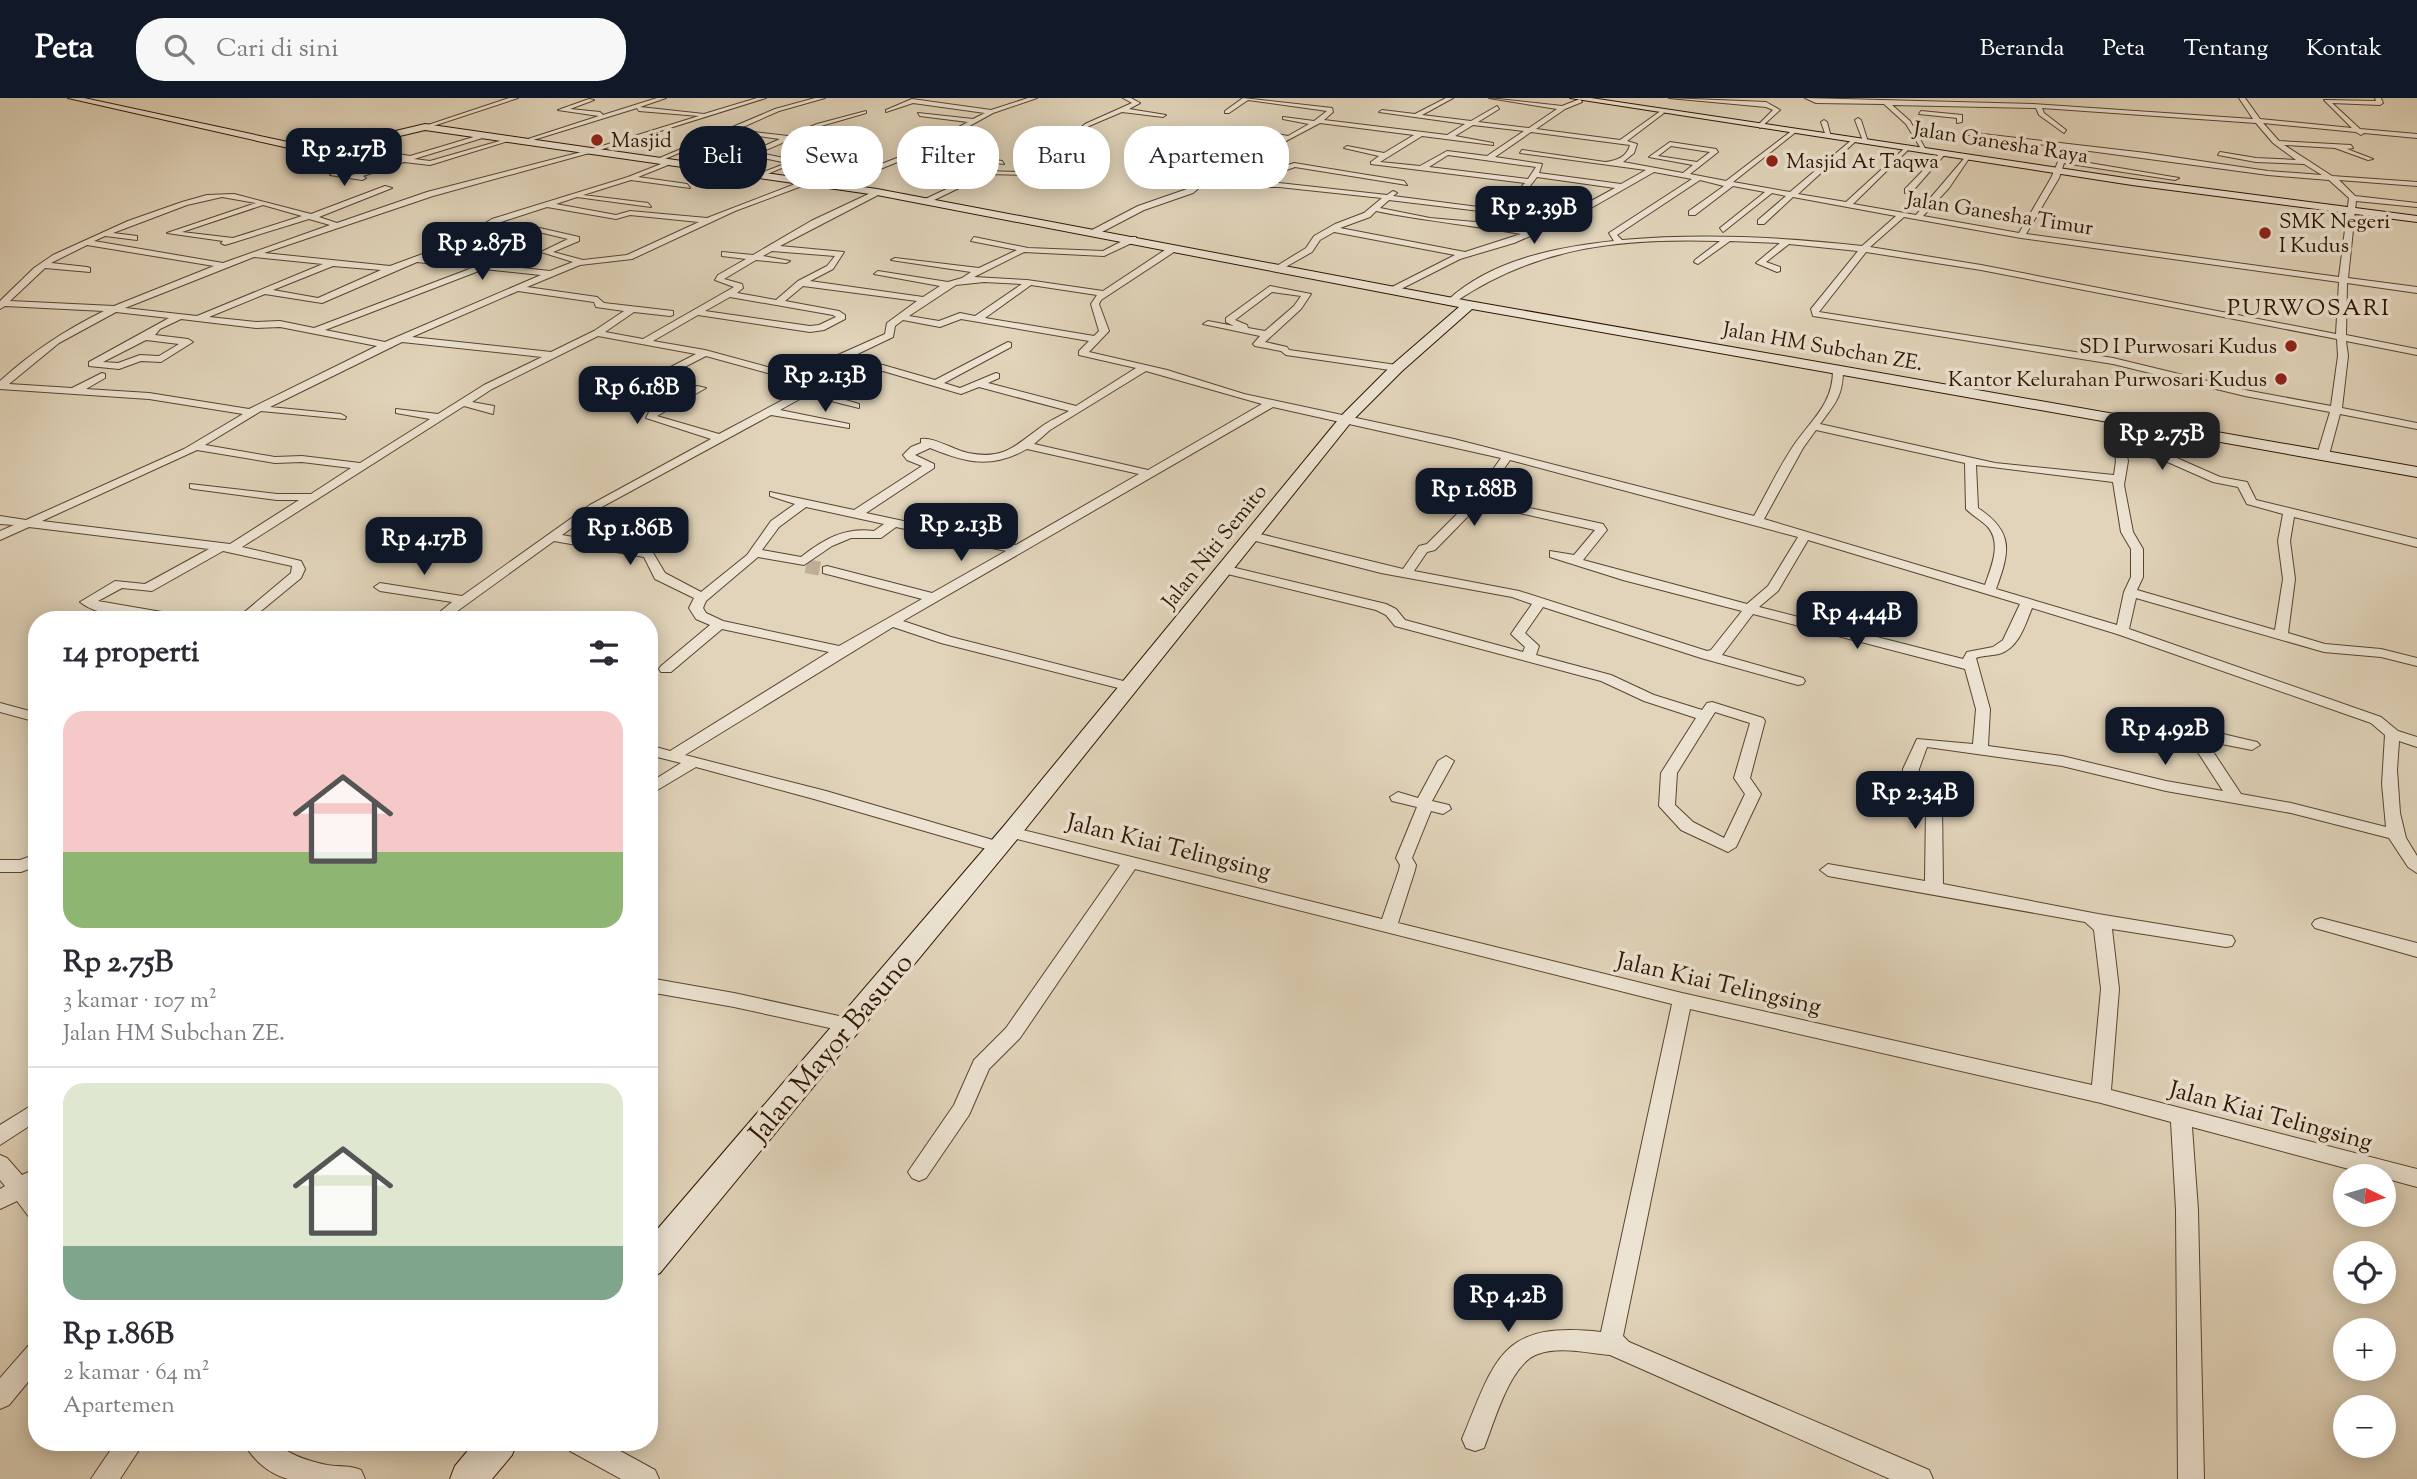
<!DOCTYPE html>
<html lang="id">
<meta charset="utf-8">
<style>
body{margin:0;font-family:"Sorts Mill Goudy",serif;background:#f7f7f7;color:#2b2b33;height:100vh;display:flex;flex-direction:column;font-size:26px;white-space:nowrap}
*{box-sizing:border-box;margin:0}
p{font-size:23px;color:#7c7c81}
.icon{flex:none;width:38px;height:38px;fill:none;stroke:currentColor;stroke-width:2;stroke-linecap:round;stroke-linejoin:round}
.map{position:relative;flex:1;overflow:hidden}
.panel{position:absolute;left:28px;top:513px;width:630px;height:840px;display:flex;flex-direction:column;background:#fff;border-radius:28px;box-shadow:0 4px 18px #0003}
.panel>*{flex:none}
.banner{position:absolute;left:679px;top:28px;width:665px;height:63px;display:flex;gap:14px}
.needle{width:46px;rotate:95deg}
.tools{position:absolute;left:2333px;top:1066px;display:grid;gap:14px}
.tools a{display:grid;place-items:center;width:63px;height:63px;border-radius:50%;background:#fff;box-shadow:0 4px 18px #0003;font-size:35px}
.price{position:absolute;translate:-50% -60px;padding:0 16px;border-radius:14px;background:#111827;color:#fff;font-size:23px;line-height:46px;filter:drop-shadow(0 2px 4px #0008)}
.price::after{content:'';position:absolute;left:50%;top:42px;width:21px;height:16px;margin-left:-10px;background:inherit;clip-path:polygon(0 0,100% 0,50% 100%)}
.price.active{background:#222;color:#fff}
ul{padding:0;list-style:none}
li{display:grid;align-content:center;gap:14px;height:371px;padding:0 35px}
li+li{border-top:2px solid #e1e1e2}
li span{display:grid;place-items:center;height:217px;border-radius:21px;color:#555}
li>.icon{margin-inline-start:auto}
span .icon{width:126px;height:126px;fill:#fffc;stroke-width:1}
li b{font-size:30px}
h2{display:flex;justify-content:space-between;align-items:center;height:84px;padding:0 35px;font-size:30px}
.tag{padding:0 24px;border-radius:28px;background:#fff;box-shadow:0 4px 18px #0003;font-size:24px;line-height:63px}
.tag.active{background:#111827;color:#fff}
header{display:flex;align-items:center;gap:42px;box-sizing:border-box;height:98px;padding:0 35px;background:#111827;color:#fff}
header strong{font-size:33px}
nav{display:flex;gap:38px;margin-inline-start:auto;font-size:24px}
.search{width:490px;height:63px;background:#f7f7f7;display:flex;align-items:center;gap:18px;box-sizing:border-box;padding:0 24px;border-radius:28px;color:#7c7c81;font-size:26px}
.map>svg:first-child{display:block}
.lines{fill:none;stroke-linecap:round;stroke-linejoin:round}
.street-tunnel{stroke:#bdae95;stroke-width:14;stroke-dasharray:14 7;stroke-linecap:butt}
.street-casing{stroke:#5b442f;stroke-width:2}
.secondary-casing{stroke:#2e1401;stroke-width:2}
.street{fill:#ece3d2;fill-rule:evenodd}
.secondary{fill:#ece3d2;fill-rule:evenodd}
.poi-dot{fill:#8f2418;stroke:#ece3d2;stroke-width:2.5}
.labels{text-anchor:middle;stroke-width:7;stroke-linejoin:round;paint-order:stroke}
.far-poi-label{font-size:21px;fill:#2e1401;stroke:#ece3d2;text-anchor:start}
.far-street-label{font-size:21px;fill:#2e1401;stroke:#ece3d2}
.far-quarter-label{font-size:23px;letter-spacing:2px;fill:#2e1401;stroke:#ece3d2}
.street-label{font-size:24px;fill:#2e1401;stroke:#ece3d2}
.near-street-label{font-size:28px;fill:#2e1401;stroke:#ece3d2}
</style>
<header>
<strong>Peta</strong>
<div class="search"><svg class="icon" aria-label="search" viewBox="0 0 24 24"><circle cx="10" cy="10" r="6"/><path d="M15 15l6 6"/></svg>Cari di sini</div>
<nav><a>Beranda</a><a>Peta</a><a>Tentang</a><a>Kontak</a></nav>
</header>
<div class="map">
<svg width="2417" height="1381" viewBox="0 0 2417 1381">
<rect width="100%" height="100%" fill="#e1d4ba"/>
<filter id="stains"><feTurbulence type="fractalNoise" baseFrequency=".00286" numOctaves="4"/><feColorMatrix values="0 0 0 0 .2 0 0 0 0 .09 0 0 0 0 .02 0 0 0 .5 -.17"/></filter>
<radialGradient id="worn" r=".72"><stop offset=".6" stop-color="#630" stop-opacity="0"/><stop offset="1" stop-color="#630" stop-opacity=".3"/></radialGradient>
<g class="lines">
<path class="street-tunnel" d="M806 468 827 472"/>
<g class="street-casing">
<path id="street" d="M509 0H518L427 30 422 29Z
M657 0H666L640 9 704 16 757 0H766L593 54 433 98 264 155 390 168 493 130 484 126 492 121 628 79 671 62 673 65 638 79 687 86 690 90 631 82 583 97 648 105 651 109 577 99 556 106 616 117 630 113 707 120 803 83 810 85 735 113 632 161 580 167 527 189 597 199 604 205 673 213V217L670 218 634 214 605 234 643 241 734 189 715 182 718 177 746 161 722 158V154L753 157 811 123 877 92 880 96 780 148 844 154 833 171 810 183 923 199 940 188 874 176 878 173 948 184 962 180 971 174 891 162 895 160 979 170 1017 152 971 143 974 139 1028 150 1103 153 1130 139H1136V143L1104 158 1024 154 974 179 1027 182 1103 193 1171 148H1177V152L1101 202 1099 206 1109 233 1089 254 1167 272 1244 296 1454 341 1754 418C1767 395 1779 369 1794 347 1812 321 1833 306 1833 272L1838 269 1843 272C1843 298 1835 306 1820 326L1995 365 2114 377 2116 363 2110 321 2115 318 2120 321 2125 348 2170 357 2220 379 2247 384 2256 402 2417 441V449L2294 419 2290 443 2295 481 2288 535 2325 546 2381 551 2417 560V568L2381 559 2324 554 2136 500 2129 531 2381 619 2398 633 2417 639V649L2399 643 2397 672 2400 715 2406 740 2417 758V775L2408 769 2389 740 2291 715 2166 693 2062 668 1927 649 1919 671 1918 687 1942 706 1943 786 2098 816 2232 838 2235 843 2232 848 2226 849 2112 831 2119 891 2111 992 2417 1071V1089L2384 1080V1078H2375L2192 1029 2198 1112 2204 1381H2178L2176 1112 2171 1024 2101 1005 1690 911 1623 1238 1629 1244 1929 1372 1933 1381H1890L1610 1257C1587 1255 1560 1248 1538 1256 1510 1265 1494 1325 1484 1350L1475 1353 1466 1350 1462 1341C1496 1259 1501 1223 1601 1234L1672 906 1135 771 1020 940 989 971 969 1017 926 1080 919 1083 912 1080 908 1074 912 1068 954 1007 974 962 1006 930 1120 767 1005 738 1003 734 1005 730 1011 729 1382 821 1399 772 1400 767 1396 760 1417 709 1392 703 1390 699 1398 694 1418 700 1438 663 1446 658 1454 663 1432 703 1449 707 1451 711 1443 716 1431 713 1412 760 1416 767 1415 772 1398 825 1682 895 2092 987 2101 891 2094 832 2085 824 1828 778 1820 772 1828 766 1925 783 1926 708 1902 689 1903 671 1917 641 1973 646 1976 611 1965 571 1753 516 1722 557 1803 580 1805 583 1803 586 1798 587 1701 560 1543 509 1525 535 1539 548 1536 557 1611 577 1654 597 1702 612 1707 605 1712 604 1763 620 1765 623 1750 680 1761 696 1736 749 1728 754 1681 732 1659 708 1661 675 1696 620 1644 603 1601 583 1395 528 1386 517 1376 512 1219 474 1217 471 1223 467 1386 506 1396 511 1405 522 1523 554 1525 549 1511 536 1532 506 1512 499 1381 475 1248 441 1246 438 1252 434 1403 471 1419 448 1427 446 1473 400 1501 360 1273 309 903 523 951 539 1135 586 1137 589 1135 592 1130 593 941 545 893 529 685 657 826 693 1003 745 1005 749 1003 753 997 754 814 701 696 669 649 697V685L681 665 649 657V647L670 653 829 554 722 531 671 574H661L659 571 661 568 710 527 696 521 689 510 694 500 655 481 644 459 554 443 445 522H430L452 504 380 493 374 489 380 485 462 498 590 407 711 341 646 320 649 314 697 288 706 290 657 318 719 336 811 287 706 258 599 313 594 310 595 308 696 256 598 238 492 291 472 304 494 308 493 316 464 308 242 449 301 463 305 471 301 480 250 522H235L291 475 292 468 223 453 152 493 122 490 98 503 185 518 191 522C163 522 103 523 80 504L115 483 145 486 209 451 29 429 0 442V433L14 427 0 426V418L26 422 184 351 243 316 149 301 0 291V283C32 254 65 232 104 213L5 208 0 211V203L34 170 53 157 128 123 182 104 207 97 234 96 311 116 385 88 392 90 319 119 337 125 427 94 589 52 699 18 639 13 637 10 530 43 525 42 599 18 558 12 589 1 594 2 570 11 600 14 603 17ZM222 99 256 105 167 135 223 143 221 145 225 147 309 121 330 127 223 165 94 143 105 138 137 142V138L113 135 187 107ZM263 107 302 118 233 140 182 134ZM547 109 616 121 630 117 699 124 627 157 583 162 553 154 579 143V139L522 126H495ZM522 130 568 141 541 154 573 164 550 173 427 160 502 131ZM87 147 214 168 114 208 10 203 45 170 90 174V170L87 169 51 165ZM772 153 835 158 827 168 798 183 776 202 737 195 743 190 742 186 724 181 756 162 786 165 790 163 763 158ZM254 159 323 166 197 218 125 210ZM417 164 472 170 314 230 280 223 256 224 209 219 265 196 322 205ZM333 168 381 172 318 200 273 192ZM484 171 541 177 385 244 325 232ZM984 184 1022 186 975 218 960 215 939 223 909 218 956 187ZM1031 187 1097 197 1091 206 1099 233 1094 238 985 220ZM803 188 917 203 887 225 885 236 838 257 833 263 840 272 819 283 705 252 653 243 698 217 810 234 824 232 845 221V217L839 213 785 203ZM518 193 594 204 596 209 624 213 594 233 551 254 412 239ZM730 199 833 217 836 219 819 227 810 228 705 213ZM116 214 169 220 89 264V268L119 271 141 263 161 264 193 244 188 241 155 237 160 231 181 221 256 230 280 229 377 248 249 311 149 295 86 291 105 280V276L102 275 72 290 9 286 59 245ZM961 221 1089 243 1079 253V257L1136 270 1076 308 988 285 999 280V276L996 275 960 290 944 285 1011 249V245L1008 244 935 282 883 267 848 269 843 263 893 239 895 228 903 222 940 229ZM146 242 179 246 159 258 140 257 118 265 103 264ZM402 244 542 259 484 287 438 316 396 311V315L430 321 360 365 302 358 275 359 205 347 261 313 345 321 346 319 341 316 270 309ZM883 273 961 296 979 289 1069 313C1060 318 1049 323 1041 329 1014 349 1003 362 968 355 953 352 935 339 921 341V345L911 349 903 357 907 362 922 368 854 412 770 394V398L795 406 771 423 747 457 701 494 665 475 652 453 562 437 598 411 771 317 849 330V326L780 312 807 297 859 310V306L815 293 848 275ZM1146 273 1262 306 1148 372 1034 346 1050 332ZM1816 332 1965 365 1966 411C1973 418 1981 422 1988 429 2002 446 1991 469 1985 487L1764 421 1803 350ZM930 350C967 365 991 371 1027 351L1139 376 1016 447 866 415 934 370V366L915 357ZM197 352 275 365 302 364 351 370 311 396H277L190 386V390L194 391 277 402H299L230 446 42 423ZM2126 354 2163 362 2213 384 2238 389 2247 406 2283 416 2278 443 2283 481 2275 532 2137 492 2143 479V451L2133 434 2124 387 2128 363ZM1510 362 1798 439 1768 488 1747 506 1583 462 1607 432 1603 426 1484 400ZM1976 367 2113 384 2121 434 2131 451V479L2124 494 2117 527 1996 491C2010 453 2014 434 1978 410ZM1480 406 1595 432 1574 457 1550 453V459L1623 482 1742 513 1711 552 1707 553 1519 493 1414 473 1427 454 1435 452ZM806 409 884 426 874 433C845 429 824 441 801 459L762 452 779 429ZM896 429 1006 453 932 495 827 468 823 469V475L922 501 839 548 723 523 706 515 703 510 706 503 758 459 804 467 832 448 851 440H881ZM1808 442 2020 506 2003 542 1993 549 1967 554 1963 561 1759 509 1778 493ZM2032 510 2117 536 2371 625 2385 637 2382 686 2386 729 2291 705 2241 696 2206 643 2252 652 2260 647 2257 644 2210 633 2194 636 2190 642 2223 693 2166 683 2062 658 1988 648 1990 611 1976 560C1984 557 1991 558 1999 556 2019 550 2025 527 2032 510ZM1715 614 1750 625 1734 680 1745 696 1724 740 1693 724 1675 707 1677 675Z
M815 0H825L779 13 736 32 788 38 817 26 866 13V15L821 28 759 55 794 62 797 60 794 57 821 47 826 48 803 58 806 60 760 79 758 76 787 65 753 58 716 71V69L780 41 729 34 660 63 655 62 775 11Z
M1028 0H1037L993 15 926 52 1002 63 1004 66 920 55 833 90 826 88 917 52 968 24 920 18 918 15 973 21 985 15 913 5 886 14V12L912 1 991 12Z
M1123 0H1131L1140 5 1129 11 1166 17 1163 19 1122 14 1089 28 1057 57 1025 77 988 76 928 105 921 103 985 73 1022 74 1053 55 1085 26 1132 5Z
M1243 0 1332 10 1333 14 1324 22 1447 37 1465 26 1379 14 1382 12 1415 16 1446 0H1453L1422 17 1471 23 1497 8 1499 11 1478 24 1529 30 1557 11 1489 0 1562 8 1580 1 1582 4 1565 11 1536 31 1620 42 1662 12 1664 15 1627 43 1637 46 1634 55 1623 64 1683 75 1693 67 1649 59 1670 44 1716 51 1718 54 1690 76 1726 83 1794 31 1796 34 1733 84 1790 94 1854 40 1856 43 1798 96 1846 104 1907 48 1909 51 1853 106 1916 117 1967 57 1970 59 1949 90 1923 118 2019 135 2051 80 2061 57 2070 51 2083 53 2085 56 2071 55 2065 61 2179 80 2175 82 2064 65 2059 80 2026 136 2339 179 2349 100 2329 82 2268 77 1963 36 1966 34 2146 55 2268 73 2322 77 2304 66 2256 64 2218 57 2220 54 2256 60 2296 62 2273 45 2256 25 2042 10 2044 15 2066 32 2064 35 2039 17 2036 10 1892 7 1910 23 1926 52 1923 54 1906 26 1884 6 1816 5 1805 0 2033 6 2253 21 2239 0H2245L2260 21 2352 30 2324 2 2376 3 2375 0H2381L2383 5 2380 7 2332 5 2360 31 2417 36V40L2364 35 2361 37 2356 34 2263 25 2279 43 2351 47 2353 50 2347 51 2373 61 2368 62 2335 50 2284 47 2332 78 2417 84V88L2339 82 2355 98 2417 105V109L2356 103 2348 180 2417 189V195L2347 185 2346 237 2417 251V257L2346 243 2348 258 2342 310 2417 325V331L2340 316 2329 357 2323 360 2317 357 2330 314 2245 298 2113 266 1813 218 1811 211 1858 153 1789 146 1766 164 1780 169V173L1777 174 1756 165 1780 145 1730 143 1698 166 1694 164 1695 162 1720 143C1622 140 1538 148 1455 204L1448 202C1491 162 1557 149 1614 143L1609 135 1692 81 1654 74 1577 118 1514 145 1460 161 1395 194 1391 191 1392 189 1455 157 1334 134 1320 142 1312 154 1282 171 1275 169 1306 150 1314 138 1335 126 1364 115 1382 100 1279 89H1200L1193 95 1144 112 1098 136H1092V132L1138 108 1187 91 1222 69 1248 60 1283 40 1260 35V33L1288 38 1309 26 1283 21V19L1314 23 1327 13 1248 2 1229 15H1225V13ZM1320 25 1414 37 1384 55 1347 48 1344 50 1379 58 1371 64V66L1525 85 1517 93 1494 111 1393 98 1397 95 1393 93 1387 97 1279 85H1207L1235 68 1278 75 1295 69 1407 87 1404 83 1294 65 1277 71 1243 66ZM1473 27 1524 33 1487 58 1447 53 1420 68 1380 64 1422 38 1493 47V45L1455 38ZM1531 34 1630 47C1627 59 1616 63 1605 64L1522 52 1520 55 1646 72 1621 86 1539 75 1542 66 1495 59ZM1671 48 1710 54 1697 64 1658 58ZM1448 57 1536 69 1528 81 1429 69ZM1537 79 1615 90 1571 114 1528 133 1484 125 1523 97ZM1700 82 1724 88 1689 113V117H1695L1733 88 1765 94 1720 130 1723 134 1772 95 1786 98 1758 122V126H1764L1793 99 1896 118 1862 148C1782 139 1703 135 1622 142L1617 137ZM1389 102 1488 114 1475 124 1430 120 1380 110ZM1376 113C1424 123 1472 127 1521 136L1465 154 1340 130 1370 119ZM1904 119 2021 140 2339 184 2336 236 1981 167 1870 149ZM1866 154 1981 172 2337 241 2338 258 2331 308 2245 292 2113 260 1819 214Z
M1669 0 1766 4 1780 12 1760 30 1758 27 1773 12 1766 9Z
M1921 13 1962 17V24L1957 25V20L1919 16Z
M1858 20 1861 22 1868 44 1863 43 1855 22Z
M1824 22 1827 24 1831 39 1826 38 1821 24Z
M487 35 489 38 414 61 430 63 510 40 515 41 430 67 404 64 363 78 366 80 362 82 330 77 334 75 352 77 402 61 345 50 343 47 410 58Z
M1941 54 1946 55 1911 95H1905V91Z
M1270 188 1311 196 1301 211 1265 244 1287 249 1289 252 1397 267 1402 270 1397 273 1286 257 1281 253 1255 248 1253 246 1260 238 1203 226 1208 223 1234 228 1226 224V220ZM1272 194 1301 198 1294 208 1265 233 1248 230 1247 227 1235 222Z
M0 605 37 615V624L0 614Z
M37 756V768L21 774H0V762H20Z
M2321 820 2417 845V859L2315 830 2312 826 2315 822Z
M649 880 734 895 848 920 855 922 858 927 855 932 848 934 734 909 649 894Z
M37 1004V1023L0 1047V1027Z
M0 1057 7 1060 22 1077 37 1070V1090L34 1092 37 1096V1121L29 1119 17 1103 0 1111V1091L5 1088 0 1082Z
M37 1244V1273L9 1307 0 1311V1280L29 1247Z
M116 1344H144L120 1381H91Z
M244 1344H275C289 1357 308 1363 327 1367 339 1369 350 1367 361 1372L365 1381H288C270 1376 252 1362 244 1344Z
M566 1344H604L655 1372 659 1381H621L570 1353Z"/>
</g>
<g class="secondary-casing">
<path id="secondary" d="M68 0H84L302 47 345 45 425 26 877 91 1469 203 2417 369V379L1472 211 1402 273 1352 323 1019 739 660 1175 649 1180V1141L1003 729 1342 317 1392 267 1459 209 877 97 425 32 345 51 302 53Z
M1570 0H1591L2132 81 2417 118V124L2132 87Z
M475 1344H517L512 1357 492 1381H450L455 1368Z"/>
</g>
<use href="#street" class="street"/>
<use href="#secondary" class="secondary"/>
</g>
<g class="poi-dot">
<circle cx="597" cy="42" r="7"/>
<circle cx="1772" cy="63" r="7"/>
<circle cx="2265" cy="135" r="7"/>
<circle cx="2291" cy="248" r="7"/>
<circle cx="2281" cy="281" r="7"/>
</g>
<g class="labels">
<g class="far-poi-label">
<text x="611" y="49">Masjid</text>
<text x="1786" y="70">Masjid At Taqwa</text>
<text x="2279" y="130">SMK Negeri<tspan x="2279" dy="24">I Kudus</tspan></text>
<text x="2277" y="255" text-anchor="end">SD I Purwosari Kudus</text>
<text x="2267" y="288" text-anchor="end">Kantor Kelurahan Purwosari Kudus</text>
</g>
<g class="far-street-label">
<text transform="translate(2001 44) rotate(9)" y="7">Jalan Ganesha Raya</text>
<text transform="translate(2000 115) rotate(9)" y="7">Jalan Ganesha Timur</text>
<text transform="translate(1823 248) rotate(10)" y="7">Jalan HM Subchan ZE.</text>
<text transform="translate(1214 448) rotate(-51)" y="7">Jalan Niti Semito</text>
</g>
<g class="far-quarter-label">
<text x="2309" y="217">PURWOSARI</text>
</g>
<g class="street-label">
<text transform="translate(1169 748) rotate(14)" y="8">Jalan Kiai Telingsing</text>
<text transform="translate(1719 885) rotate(13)" y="8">Jalan Kiai Telingsing</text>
<text transform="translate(2271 1017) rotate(15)" y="8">Jalan Kiai Telingsing</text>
</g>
<g class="near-street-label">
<text transform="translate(830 949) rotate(-50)" y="10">Jalan Mayor Basuno</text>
</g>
</g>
<rect width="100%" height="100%" filter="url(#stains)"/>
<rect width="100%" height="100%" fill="url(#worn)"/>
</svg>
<div class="tools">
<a><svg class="needle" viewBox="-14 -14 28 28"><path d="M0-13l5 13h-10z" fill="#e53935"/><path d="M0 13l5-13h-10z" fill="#7c7c81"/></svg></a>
<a><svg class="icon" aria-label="locate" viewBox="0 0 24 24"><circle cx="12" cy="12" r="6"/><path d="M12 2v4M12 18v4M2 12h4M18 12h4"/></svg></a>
<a>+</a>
<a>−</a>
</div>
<b class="price" style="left:344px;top:90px">Rp 2.17B</b>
<b class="price" style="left:1534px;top:148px">Rp 2.39B</b>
<b class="price" style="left:482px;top:184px">Rp 2.87B</b>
<b class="price" style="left:825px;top:316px">Rp 2.13B</b>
<b class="price" style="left:637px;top:328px">Rp 6.18B</b>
<b class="price active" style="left:2162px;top:374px">Rp 2.75B</b>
<b class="price" style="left:1474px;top:430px">Rp 1.88B</b>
<b class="price" style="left:961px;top:465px">Rp 2.13B</b>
<b class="price" style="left:630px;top:469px">Rp 1.86B</b>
<b class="price" style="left:424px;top:479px">Rp 4.17B</b>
<b class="price" style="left:1857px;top:553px">Rp 4.44B</b>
<b class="price" style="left:2165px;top:669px">Rp 4.92B</b>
<b class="price" style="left:1915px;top:733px">Rp 2.34B</b>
<b class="price" style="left:1508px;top:1236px">Rp 4.2B</b>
<div class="banner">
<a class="tag active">Beli</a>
<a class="tag">Sewa</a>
<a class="tag">Filter</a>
<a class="tag">Baru</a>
<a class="tag">Apartemen</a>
</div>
<section class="panel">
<h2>14 properti<svg class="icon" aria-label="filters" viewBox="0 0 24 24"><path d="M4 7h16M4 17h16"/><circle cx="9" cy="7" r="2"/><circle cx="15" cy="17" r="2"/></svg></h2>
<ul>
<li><span style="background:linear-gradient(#f6c9c9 65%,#8fb573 0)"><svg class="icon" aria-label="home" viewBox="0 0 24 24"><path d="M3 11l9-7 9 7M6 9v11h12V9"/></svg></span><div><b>Rp 2.75B</b><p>3 kamar · 107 m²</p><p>Jalan HM Subchan ZE.</p></div></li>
<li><span style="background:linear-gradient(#dfe7d0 75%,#7fa58c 0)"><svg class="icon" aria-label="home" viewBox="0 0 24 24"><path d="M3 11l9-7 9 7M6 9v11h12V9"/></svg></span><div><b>Rp 1.86B</b><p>2 kamar · 64 m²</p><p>Apartemen</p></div></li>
</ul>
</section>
</div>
